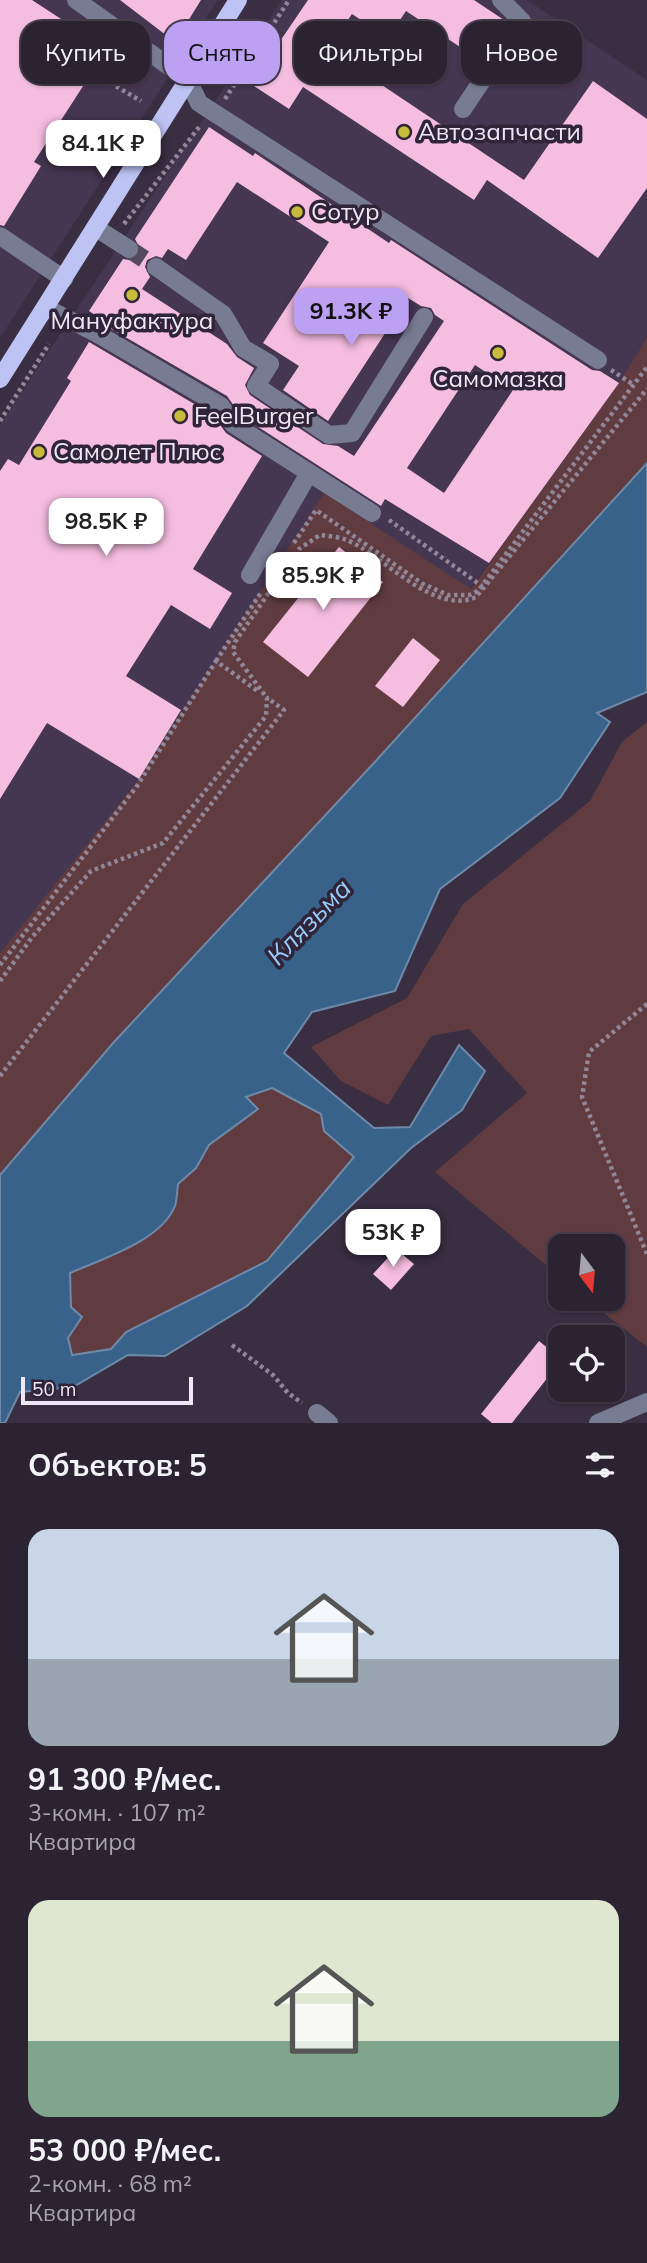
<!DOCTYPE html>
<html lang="ru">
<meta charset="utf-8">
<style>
body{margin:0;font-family:Mulish,sans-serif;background:#372f3e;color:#f1f3f6;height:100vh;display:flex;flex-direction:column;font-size:26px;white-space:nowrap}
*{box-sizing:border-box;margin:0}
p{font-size:23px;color:#a6a4ac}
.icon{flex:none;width:38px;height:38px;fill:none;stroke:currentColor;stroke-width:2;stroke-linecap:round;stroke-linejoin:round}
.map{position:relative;height:1423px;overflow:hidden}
.panel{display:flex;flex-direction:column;background:#2b2232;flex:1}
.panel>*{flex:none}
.guide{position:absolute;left:21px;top:21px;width:606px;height:63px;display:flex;gap:14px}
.needle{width:46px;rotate:164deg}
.controls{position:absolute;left:548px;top:1234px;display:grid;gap:14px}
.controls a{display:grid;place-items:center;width:77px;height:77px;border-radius:14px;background:#2b2232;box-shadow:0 2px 5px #0004,0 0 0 2px #473f4d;font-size:35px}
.scale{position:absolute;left:21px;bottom:18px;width:172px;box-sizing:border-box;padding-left:7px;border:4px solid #eee7f5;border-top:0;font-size:19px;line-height:24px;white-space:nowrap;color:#eee7f5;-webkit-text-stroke:5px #2f2438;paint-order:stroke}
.price{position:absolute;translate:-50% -60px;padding:0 16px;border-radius:14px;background:#fff;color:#222;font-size:23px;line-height:46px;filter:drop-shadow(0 2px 4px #0008)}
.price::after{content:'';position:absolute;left:50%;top:42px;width:21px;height:16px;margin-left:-10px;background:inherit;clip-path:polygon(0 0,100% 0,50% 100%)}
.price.selected{background:#bca0f2;color:#111}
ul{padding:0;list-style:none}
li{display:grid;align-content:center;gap:14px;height:371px;padding:0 28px}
li span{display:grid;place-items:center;height:217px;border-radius:21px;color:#555}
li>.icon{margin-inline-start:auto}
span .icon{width:126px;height:126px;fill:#fffc;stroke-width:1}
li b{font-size:30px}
h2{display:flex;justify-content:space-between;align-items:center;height:84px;padding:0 28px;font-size:30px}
.pill{padding:0 24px;border-radius:21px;background:#2b2232;box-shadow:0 2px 5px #0004,0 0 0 2px #473f4d;font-size:24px;line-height:63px}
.pill.selected{background:#bca0f2;color:#111}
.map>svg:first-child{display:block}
.built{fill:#453651}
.green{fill:#603c40}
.water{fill:#386289;stroke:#6f8aa9;stroke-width:2;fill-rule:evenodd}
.building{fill:#f5bde0;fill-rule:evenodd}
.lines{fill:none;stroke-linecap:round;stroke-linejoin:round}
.minor-tunnel{stroke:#544a5d;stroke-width:18;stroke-dasharray:18 9;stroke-linecap:butt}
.path{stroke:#918799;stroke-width:4.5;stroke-dasharray:3.5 3.5;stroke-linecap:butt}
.minor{stroke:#787c93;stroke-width:18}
.major{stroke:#bdc3f3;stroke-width:18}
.poi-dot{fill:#c8bb3b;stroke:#2f2438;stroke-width:2.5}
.labels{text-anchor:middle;stroke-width:7;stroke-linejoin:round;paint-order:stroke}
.poi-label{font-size:24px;fill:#eee7f5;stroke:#2f2438;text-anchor:start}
.water-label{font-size:26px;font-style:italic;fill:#98cafb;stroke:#2f2438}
</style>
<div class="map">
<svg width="647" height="1423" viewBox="0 0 647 1423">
<rect width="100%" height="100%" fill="#392e42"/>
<path class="built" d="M0 0H218L0 338Z
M282 0H527L647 80V337L619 383 470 589 324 494 139 779 0 953V425Z"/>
<path class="green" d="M647 337V463L373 764 114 1042 0 1175V953L139 779 324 493 471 589 619 383Z
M647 722V1347L586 1299 612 1298V1246H560V1277L435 1172 527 1093 469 1029 431 1036 388 1105 341 1081 311 1047 407 998 463 904 590 801 622 742Z
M272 1088 321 1114 324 1131 355 1157 267 1261 126 1331 111 1349 72 1355 68 1338 82 1317 71 1307 70 1273 121 1252 175 1205 177 1184 196 1168 209 1145 258 1109 245 1097Z"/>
<path class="water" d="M647 463V692L597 713 610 722 560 798 440 889 395 991 312 1012 284 1053 374 1128 410 1127 459 1045 485 1071 462 1110 411 1148 247 1306 165 1356 128 1355 73 1387 20 1392 5 1423H0V1175L114 1042 373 764ZM272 1088 321 1114 324 1131 354 1157 267 1261 126 1332 111 1349 72 1355 68 1338 82 1317 71 1307 70 1273C102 1259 161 1241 175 1206 177 1200 177 1191 178 1184L196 1168 209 1145 258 1109 246 1097Z"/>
<path class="building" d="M0 0H32L107 49 34 162 41 166 4 226 0 225Z
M120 0H201L175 42Z
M308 0H474L507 22 481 61 406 11 388 38 352 14 328 49 524 180 593 81 647 119V188L598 258 487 180 474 200 303 87 289 109 251 84Z
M209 127 253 156 255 153 389 243 391 240 592 370 600 371 619 383 489 563 385 499 381 506 241 416 227 396 101 323 103 320 89 311 123 259 129 260 138 256 140 249 135 239ZM237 182 329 242 263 343 299 366 283 390 328 421 408 298 421 306 431 308 435 315 444 321 354 456 338 446 323 444 250 395 245 385 254 368 237 357 227 344 142 289 150 277 145 267 147 260 156 256 162 258 168 249 186 260ZM475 365 513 390 444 493 407 468Z
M89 342 213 415 226 433 262 456 193 569 232 593 210 629 171 605 126 676 181 710 139 779 47 723 0 799V471L8 459 19 465 71 381 67 378Z
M339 547 383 582 308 677 263 642Z
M413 638 440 660 403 707 375 686Z
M396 1249 414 1264 391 1290 373 1274Z
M539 1341 560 1358V1362L512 1423H492L481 1414Z"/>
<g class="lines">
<path class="minor-tunnel" d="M129 249 156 267"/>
<path class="path" d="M92 72 141 101
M225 99 289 0
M124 224 200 126
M611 370 634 385
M0 421 49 344
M389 520 482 586
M294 543 316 510 423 584 448 595H469L478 591 647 367
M216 661 262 591
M0 965 137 786 216 661 259 692
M0 981 33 936 91 871 163 843 266 716 267 698 233 652 235 642 299 549 320 535C329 536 339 537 347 540 384 556 434 616 476 597L647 389
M647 1004 589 1052 582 1097 647 1254
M0 1076 284 710 266 697
M232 1345 273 1375 288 1393 302 1403"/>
<path class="minor" d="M76 0 188 80 199 103 598 360
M463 109 522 21 501 0
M96 228 129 249
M0 236 64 279
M156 267 223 314 243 348 270 364 256 386 329 435 352 433 424 317
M46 308 96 333 221 406 233 424 372 513
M250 575 309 473
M317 1413 329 1423
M598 1423 647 1402"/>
<path class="major" d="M0 379 238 0"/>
</g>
<g class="poi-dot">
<circle cx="404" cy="132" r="7"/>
<circle cx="297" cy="212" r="7"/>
<circle cx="132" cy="295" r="7"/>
<circle cx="498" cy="353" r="7"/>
<circle cx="180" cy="416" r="7"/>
<circle cx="39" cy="452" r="7"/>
</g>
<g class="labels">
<g class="poi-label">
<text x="418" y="140">Автозапчасти</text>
<text x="311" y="220">Сотур</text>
<text x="132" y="329" text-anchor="middle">Мануфактура</text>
<text x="498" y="387" text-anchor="middle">Самомазка</text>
<text x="194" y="424">FeelBurger</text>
<text x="53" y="460">Самолет Плюс</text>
</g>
<g class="water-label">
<text transform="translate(309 922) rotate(-46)" y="9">Клязьма</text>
</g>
</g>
</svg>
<div class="controls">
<a><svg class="needle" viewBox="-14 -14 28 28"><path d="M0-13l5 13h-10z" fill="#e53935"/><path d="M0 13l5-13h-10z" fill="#a6a4ac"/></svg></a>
<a><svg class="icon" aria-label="locate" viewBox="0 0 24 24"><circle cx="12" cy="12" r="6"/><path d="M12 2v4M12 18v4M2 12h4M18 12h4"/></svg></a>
</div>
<div class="scale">50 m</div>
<b class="price" style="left:103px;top:180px">84.1K ₽</b>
<b class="price selected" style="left:351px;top:348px">91.3K ₽</b>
<b class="price" style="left:106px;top:558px">98.5K ₽</b>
<b class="price" style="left:323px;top:612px">85.9K ₽</b>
<b class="price" style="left:393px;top:1269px">53K ₽</b>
<div class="guide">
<a class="pill">Купить</a>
<a class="pill selected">Снять</a>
<a class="pill">Фильтры</a>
<a class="pill">Новое</a>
</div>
</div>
<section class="panel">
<h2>Объектов: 5<svg class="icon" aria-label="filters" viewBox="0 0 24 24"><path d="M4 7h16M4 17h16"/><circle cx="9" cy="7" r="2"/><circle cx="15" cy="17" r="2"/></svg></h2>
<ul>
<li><span style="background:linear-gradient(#c9d6e8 60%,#9aa5b1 0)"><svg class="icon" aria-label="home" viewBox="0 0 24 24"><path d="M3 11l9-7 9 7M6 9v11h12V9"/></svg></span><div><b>91 300 ₽/мес.</b><p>3-комн. · 107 m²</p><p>Квартира</p></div></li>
<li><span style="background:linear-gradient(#dfe7d0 65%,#7fa58c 0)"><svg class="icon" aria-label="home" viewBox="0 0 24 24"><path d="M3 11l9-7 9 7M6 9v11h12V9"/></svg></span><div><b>53 000 ₽/мес.</b><p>2-комн. · 68 m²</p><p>Квартира</p></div></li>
</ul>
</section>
